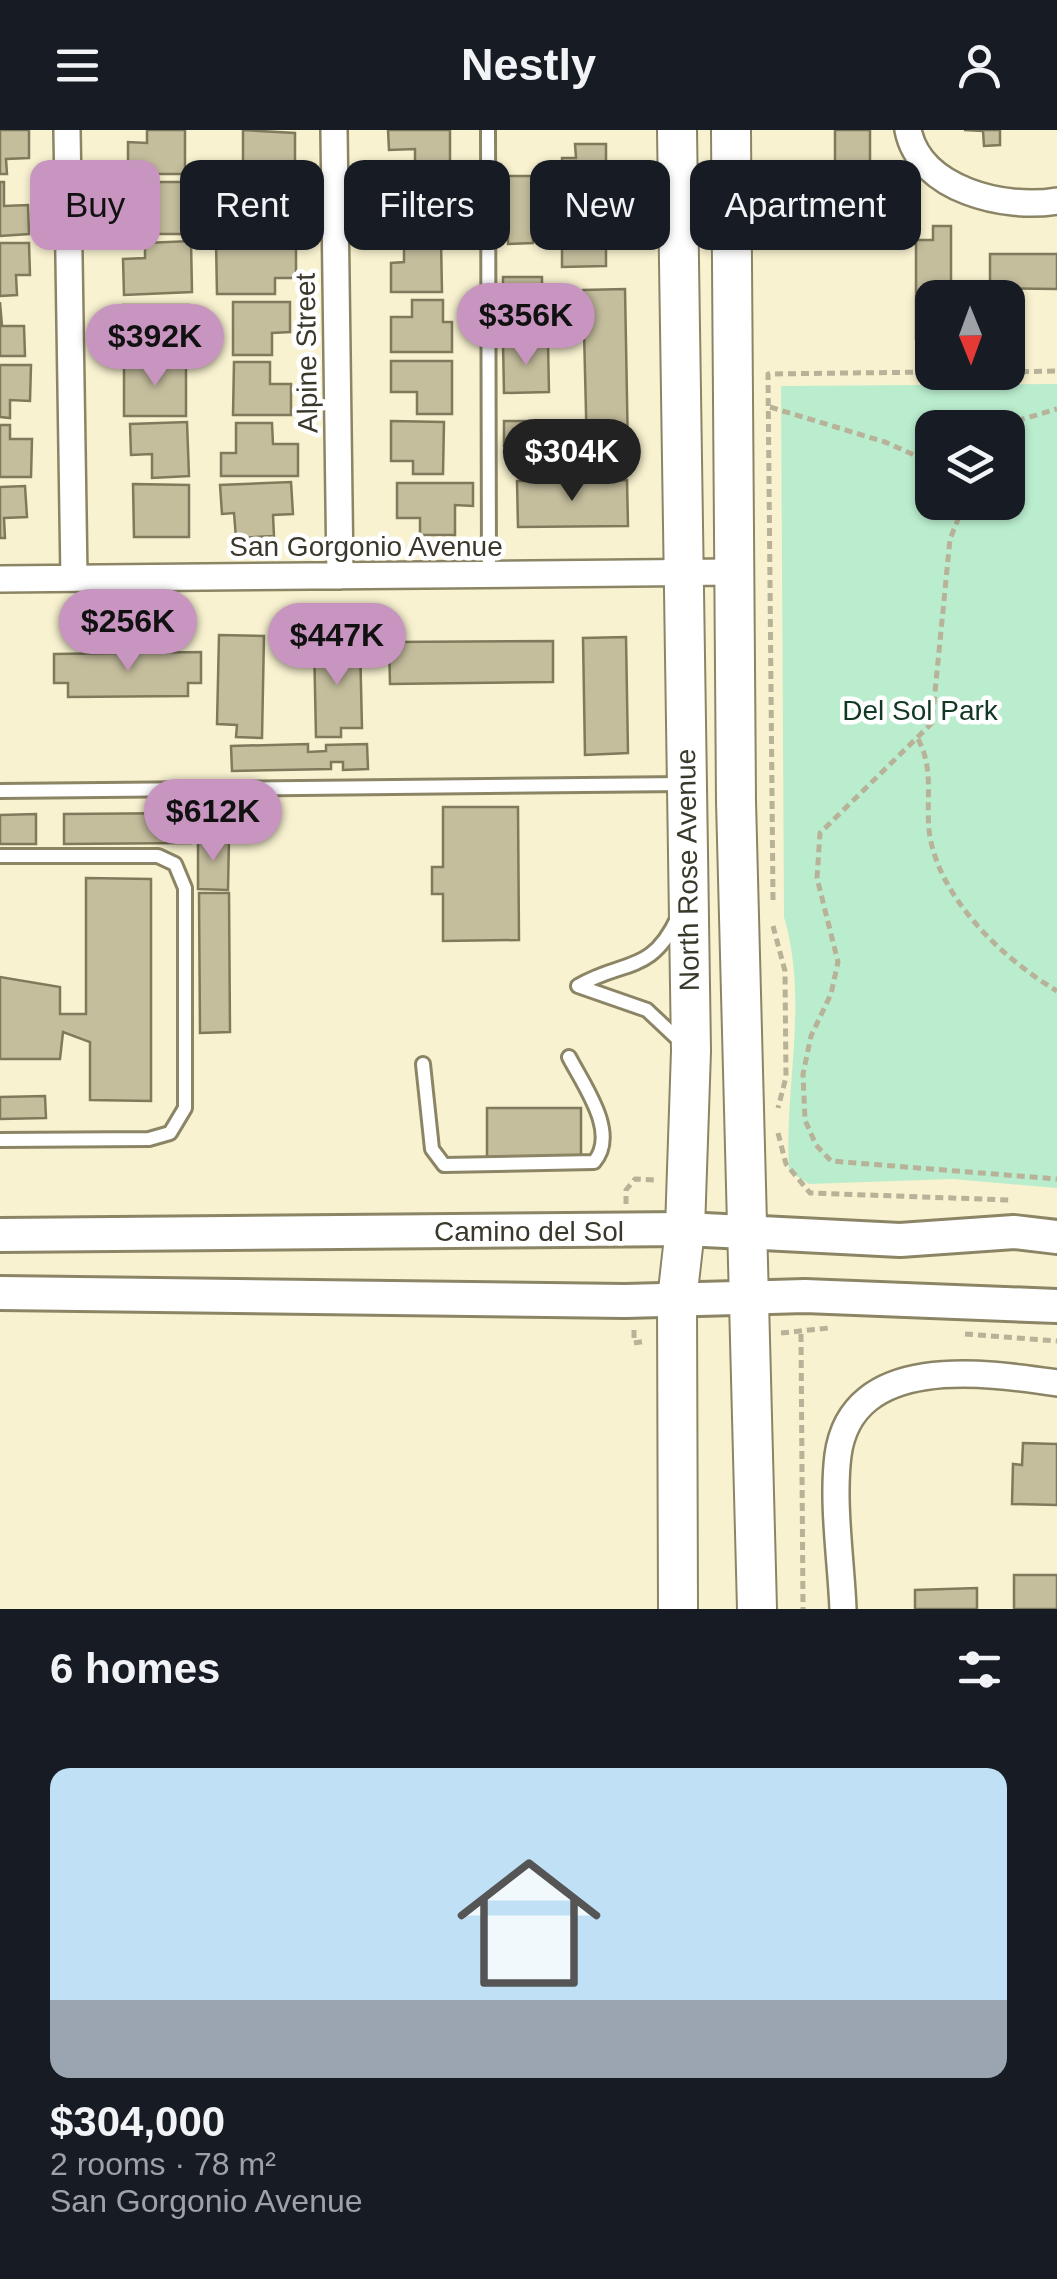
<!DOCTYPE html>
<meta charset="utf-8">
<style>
body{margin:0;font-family:Helvetica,sans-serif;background:#20242c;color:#f1f3f6;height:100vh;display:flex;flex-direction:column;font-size:38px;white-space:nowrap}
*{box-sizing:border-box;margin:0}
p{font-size:32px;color:#9ea1a6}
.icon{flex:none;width:55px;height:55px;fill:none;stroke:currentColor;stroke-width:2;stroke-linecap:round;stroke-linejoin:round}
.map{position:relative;height:1479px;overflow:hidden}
.details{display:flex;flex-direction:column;background:#171b24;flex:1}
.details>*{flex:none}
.top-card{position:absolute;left:30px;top:30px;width:998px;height:90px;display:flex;gap:20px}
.needle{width:65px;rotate:179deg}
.tools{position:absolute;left:915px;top:150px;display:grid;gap:20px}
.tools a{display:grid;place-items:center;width:110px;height:110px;border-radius:20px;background:#171b24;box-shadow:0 2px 8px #0004;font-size:50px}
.price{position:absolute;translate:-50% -85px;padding:0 22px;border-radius:35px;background:#c894c0;color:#111;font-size:32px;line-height:65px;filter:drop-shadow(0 2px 5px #0008)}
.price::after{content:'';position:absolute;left:50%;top:60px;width:30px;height:22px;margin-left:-15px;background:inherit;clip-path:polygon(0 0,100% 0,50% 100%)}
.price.selected{background:#222;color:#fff}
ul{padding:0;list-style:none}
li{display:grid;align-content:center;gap:20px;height:530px;padding:0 50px}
li span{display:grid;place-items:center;height:310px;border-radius:20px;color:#555}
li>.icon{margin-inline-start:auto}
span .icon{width:180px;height:180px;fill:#fffc;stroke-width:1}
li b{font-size:42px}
h2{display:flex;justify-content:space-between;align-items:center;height:120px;padding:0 50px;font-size:42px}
.tag{padding:0 35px;border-radius:20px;background:#171b24;box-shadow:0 2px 8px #0004;font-size:35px;line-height:90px}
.tag.selected{background:#c894c0;color:#111}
header{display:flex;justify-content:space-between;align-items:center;height:130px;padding:0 50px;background:#171b24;font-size:45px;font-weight:700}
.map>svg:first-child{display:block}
.green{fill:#baedce;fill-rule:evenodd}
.building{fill:#c4be9d;stroke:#7f7a5b;stroke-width:2.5}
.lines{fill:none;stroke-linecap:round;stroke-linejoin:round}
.service-casing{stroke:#8b8566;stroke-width:18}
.minor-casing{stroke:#8b8566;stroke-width:30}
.tertiary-casing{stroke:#8b8566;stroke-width:38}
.secondary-casing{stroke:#8b8566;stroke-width:42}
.path{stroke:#b7b298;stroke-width:5;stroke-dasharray:8 5;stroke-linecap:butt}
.service{stroke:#fff;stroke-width:12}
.minor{stroke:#fff;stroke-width:25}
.tertiary{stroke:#fff;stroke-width:32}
.secondary{stroke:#fff;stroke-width:38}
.labels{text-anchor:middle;stroke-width:9;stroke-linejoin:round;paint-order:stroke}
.street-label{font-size:28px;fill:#3a382b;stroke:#fff}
.park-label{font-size:28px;fill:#103823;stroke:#fff}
</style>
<header><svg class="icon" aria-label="menu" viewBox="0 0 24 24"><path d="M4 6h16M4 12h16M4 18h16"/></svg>Nestly<svg class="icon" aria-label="person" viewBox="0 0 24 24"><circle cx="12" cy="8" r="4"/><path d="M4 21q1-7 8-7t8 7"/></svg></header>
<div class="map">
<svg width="1057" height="1479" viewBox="0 0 1057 1479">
<rect width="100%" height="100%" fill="#f8f2d0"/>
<path class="green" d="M1057 254V1058L952 1049 809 1054 789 1041C784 955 809 872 784 787L781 256ZM932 298H1008V372H932Z"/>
<path class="building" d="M0 0H29V28L6 29 7 44H0Z
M147 0H185V44H128V12L147 13Z
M243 0 295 3V43H243Z
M388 0H450V41H415V19L389 20Z
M835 0H870V33L835 34Z
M964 0H1000V15L984 16 983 1Z
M575 14H606V136L562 137V28H576Z
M507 46H532L533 113 508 114Z
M234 51H271V73L296 72V103L234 104Z
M0 52H4V76L28 75 29 104 0 106Z
M129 52H205V80H187V104H129Z
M933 96H951V168H932V209H916V110H933Z
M191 111 192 162 124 165 123 129 145 128V113Z
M216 111H296V148H275V164H217Z
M404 111H441L442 162H391V133L404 132Z
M0 113H29L30 145H16L17 165 0 166Z
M990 124H1057V159L990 158Z
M503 147H542V184H503Z
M625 159 628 322 587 323 583 160Z
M412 170H443V192H452V222H391V187H412Z
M0 172 2 196H24L25 226H0Z
M233 172H290V202L272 203V225H233Z
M123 175H189L190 206H181V225H124Z
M548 212 549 262 504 263 503 213Z
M391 231H452V284H417V262H391Z
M124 232H186V286H124Z
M234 232H270V254H291V285H233Z
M0 235H31L30 271 10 270V288L0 287Z
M391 291 444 292 443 344H413V331H391Z
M504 291H549V316H504Z
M187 292 189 346 152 348V324L131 325 130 294Z
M236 293H272L273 314H298V346H221V323H236Z
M0 295H10V309H32L31 347H0Z
M627 350 628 396 518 397 517 351Z
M291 352 293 384 273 385 274 406 236 408 234 383 222 384 220 355Z
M397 353H473V376L455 375V405H420V388H397Z
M133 354 189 355V407H134Z
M25 356 27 387 4 388 5 408H0V357Z
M219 505 264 506 262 608 236 607 237 595 217 594Z
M626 507 628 623 585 625 583 508Z
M314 511 360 514 362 598H341V607H316Z
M553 511V552L390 554 389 512Z
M201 522V553H188V566L68 567V553H54V524Z
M308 614V622L326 621V615L367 614 368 639 343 640V632H331V639L232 641 231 616Z
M443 677H518L519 810 443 811V764H432V737H443Z
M191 683V713L64 714V684Z
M36 684V714H0V685Z
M229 708 228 760 198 759V709Z
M86 748 151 749V971L90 970V912L63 902 60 929H0V847L60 857V884H86Z
M199 763H229L230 902 200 903Z
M45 966 46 988 0 989V967Z
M487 978H581V1027H487Z
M1023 1313 1057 1314V1375L1012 1374 1013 1334 1022 1335Z
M1014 1445H1057V1479H1014Z
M977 1458V1479H915V1460Z"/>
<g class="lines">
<g class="service-casing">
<path id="service" d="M488 0 489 445
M0 661 684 654
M0 726H158L175 734 185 758V978L170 1003 149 1009 0 1010
M578 856C624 829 651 845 678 787
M578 856 647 880 683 914
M423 934 432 1019 444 1035 594 1032C619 1003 584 956 569 927"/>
</g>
<g class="minor-casing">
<path id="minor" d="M67 0 74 448
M334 0 340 446
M908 0C920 60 1005 80 1057 71
M0 449 733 442
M843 1479C841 1430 832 1374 838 1325 852 1223 983 1242 1057 1253"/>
</g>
<g class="tertiary-casing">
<path id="tertiary" d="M0 1105 685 1099 900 1110 1014 1102 1057 1107
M0 1163 625 1171 805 1166 1057 1176"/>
</g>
<g class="secondary-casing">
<path id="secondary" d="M677 0 691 921 685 1099 677 1170 678 1479
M731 0 736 671 757 1479"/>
</g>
<path class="path" d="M1008 242 1057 241
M770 277 885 312 932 333
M992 298 1057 279
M953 372 954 384 963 388 972 382V372
M959 387 950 409 932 593 820 703 817 748 838 832 831 864 811 906 803 944 805 990 816 1015 831 1031 1057 1049
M918 609C934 638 926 668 929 700 937 767 1002 828 1057 861
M773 770 768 244 932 242
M773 796 785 841 786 947 778 978
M778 1003 786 1034 810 1063 1009 1070
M626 1074V1060L635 1049 655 1050
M634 1200V1213L646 1211
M781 1203 829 1198
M801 1204 803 1479
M965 1204 1057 1211"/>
<use href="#service" class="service"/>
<use href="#minor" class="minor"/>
<use href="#tertiary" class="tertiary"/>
<use href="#secondary" class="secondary"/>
</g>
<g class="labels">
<g class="street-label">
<text transform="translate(306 223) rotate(-91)" y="10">Alpine Street</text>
<text x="366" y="426">San Gorgonio Avenue</text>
<text transform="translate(687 740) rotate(-91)" y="10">North Rose Avenue</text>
<text x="529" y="1111">Camino del Sol</text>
</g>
<g class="park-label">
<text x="920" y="590">Del Sol Park</text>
</g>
</g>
</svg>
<div class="tools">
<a><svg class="needle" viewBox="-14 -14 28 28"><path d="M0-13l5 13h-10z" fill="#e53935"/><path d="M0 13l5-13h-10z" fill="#9ea1a6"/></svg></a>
<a><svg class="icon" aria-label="layers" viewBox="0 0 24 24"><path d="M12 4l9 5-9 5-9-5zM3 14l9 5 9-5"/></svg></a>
</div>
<b class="price" style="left:526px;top:238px">$356K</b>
<b class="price" style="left:155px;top:259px">$392K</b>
<b class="price selected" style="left:572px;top:374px">$304K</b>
<b class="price" style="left:128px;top:544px">$256K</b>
<b class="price" style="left:337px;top:558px">$447K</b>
<b class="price" style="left:213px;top:734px">$612K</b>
<div class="top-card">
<a class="tag selected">Buy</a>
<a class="tag">Rent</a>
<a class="tag">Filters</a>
<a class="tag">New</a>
<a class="tag">Apartment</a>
</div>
</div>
<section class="details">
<h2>6 homes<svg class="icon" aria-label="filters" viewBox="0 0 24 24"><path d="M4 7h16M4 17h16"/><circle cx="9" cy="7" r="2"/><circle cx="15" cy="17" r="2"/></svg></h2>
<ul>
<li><span style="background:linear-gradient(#bfe0f5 75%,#9aa5b1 0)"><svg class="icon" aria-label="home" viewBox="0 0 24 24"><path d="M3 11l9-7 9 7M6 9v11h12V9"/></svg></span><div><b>$304,000</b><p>2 rooms · 78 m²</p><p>San Gorgonio Avenue</p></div></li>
</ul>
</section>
